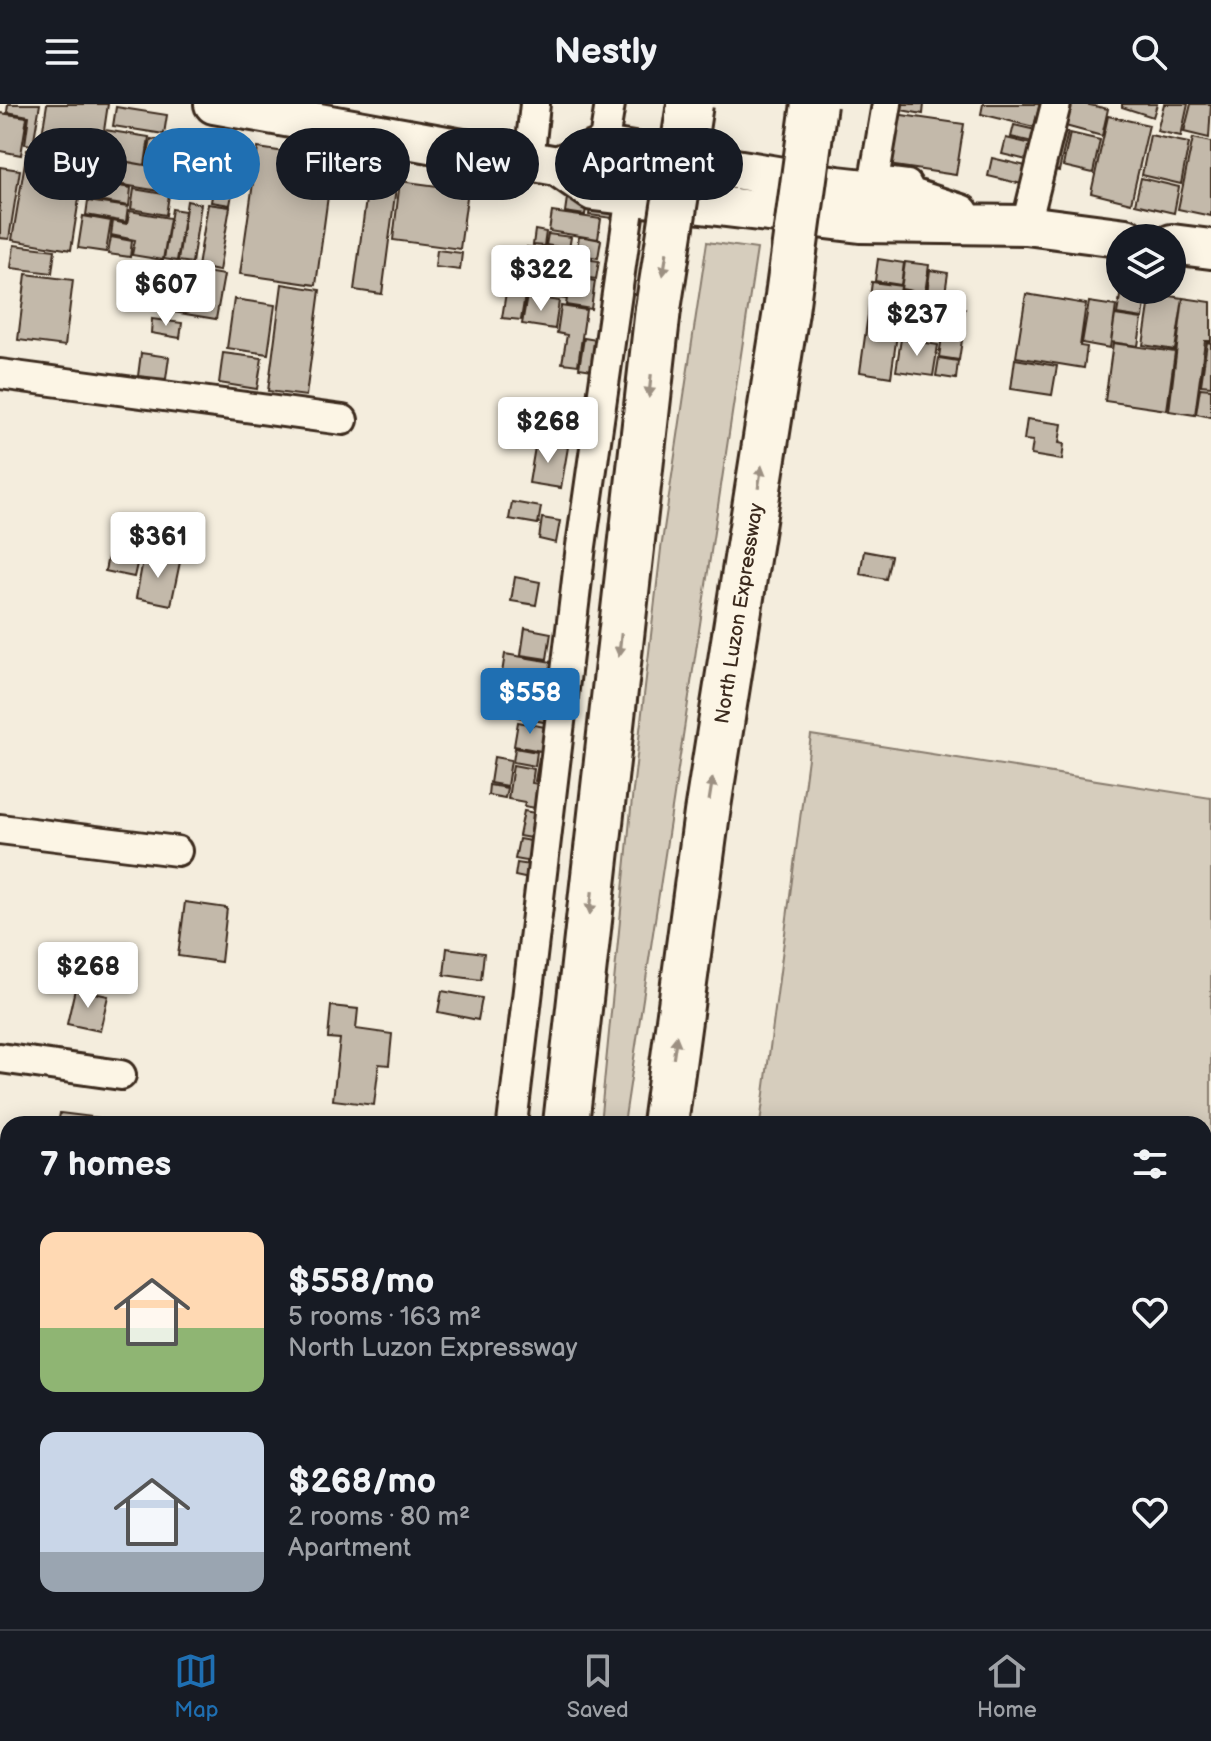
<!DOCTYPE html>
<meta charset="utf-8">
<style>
body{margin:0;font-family:"Balsamiq Sans",sans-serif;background:#242831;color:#f1f3f6;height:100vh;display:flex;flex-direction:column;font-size:30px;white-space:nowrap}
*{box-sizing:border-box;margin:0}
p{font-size:26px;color:#9ea1a6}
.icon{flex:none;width:44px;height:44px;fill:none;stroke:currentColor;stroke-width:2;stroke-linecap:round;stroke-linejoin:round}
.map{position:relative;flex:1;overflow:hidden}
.side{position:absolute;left:0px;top:1012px;width:1212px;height:514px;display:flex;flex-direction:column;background:#171b24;border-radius:24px 24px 0 0;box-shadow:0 4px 20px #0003}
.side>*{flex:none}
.banner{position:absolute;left:24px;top:24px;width:800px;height:72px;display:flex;gap:16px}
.buttons{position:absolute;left:1106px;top:120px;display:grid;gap:16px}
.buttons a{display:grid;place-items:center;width:80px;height:80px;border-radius:50%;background:#171b24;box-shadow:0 4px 20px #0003;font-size:40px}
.price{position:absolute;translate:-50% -68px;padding:0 18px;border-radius:8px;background:#fff;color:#222;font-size:26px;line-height:52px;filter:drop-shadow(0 2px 4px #0008)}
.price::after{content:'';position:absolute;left:50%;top:48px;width:24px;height:18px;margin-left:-12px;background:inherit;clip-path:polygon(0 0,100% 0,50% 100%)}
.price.selected{background:#1f6fb2;color:#fff}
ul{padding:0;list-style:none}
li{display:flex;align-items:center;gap:24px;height:200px;padding:0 40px}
li span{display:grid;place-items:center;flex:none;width:224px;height:160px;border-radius:16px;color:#555}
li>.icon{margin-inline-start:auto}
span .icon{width:96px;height:96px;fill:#fffc;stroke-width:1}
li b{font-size:34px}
h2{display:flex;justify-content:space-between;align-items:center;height:96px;padding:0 40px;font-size:34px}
.pill{padding:0 28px;border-radius:36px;background:#171b24;box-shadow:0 4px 20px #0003;font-size:28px;line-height:72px}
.pill.selected{background:#1f6fb2;color:#fff}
header{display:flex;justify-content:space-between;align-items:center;height:104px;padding:0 40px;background:#171b24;font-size:36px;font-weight:600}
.menu{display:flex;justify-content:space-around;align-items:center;height:112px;border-top:2px solid #363941;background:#171b24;font-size:22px;color:#9ea1a6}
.menu a{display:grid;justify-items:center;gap:4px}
.menu .selected{color:#1f6fb2}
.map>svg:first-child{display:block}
.green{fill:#d6cdbd;stroke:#887c6e;stroke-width:2}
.building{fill:#c3b9aa;stroke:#3b2a1e;stroke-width:2}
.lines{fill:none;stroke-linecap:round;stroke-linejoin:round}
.minor-casing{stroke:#3b2a1e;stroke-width:34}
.secondary-casing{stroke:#3b2a1e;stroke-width:44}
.motorway-casing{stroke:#3b2a1e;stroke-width:50}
.minor{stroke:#fcf5e5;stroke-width:28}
.secondary{stroke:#fcf5e5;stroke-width:38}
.motorway{stroke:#fcf5e5;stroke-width:44}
.motorway-bridge-casing{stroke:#3b2a1e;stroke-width:50;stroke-linecap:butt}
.motorway-bridge{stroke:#fcf5e5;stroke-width:44}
.oneway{fill:#9c9082}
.labels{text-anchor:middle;stroke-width:6;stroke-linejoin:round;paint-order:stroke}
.street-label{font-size:20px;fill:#3b2a1e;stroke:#fcf5e5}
</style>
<header><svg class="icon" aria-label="menu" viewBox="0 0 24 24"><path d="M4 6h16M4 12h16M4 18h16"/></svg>Nestly<svg class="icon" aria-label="search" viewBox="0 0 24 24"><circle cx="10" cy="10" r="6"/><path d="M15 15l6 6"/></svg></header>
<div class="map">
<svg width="1211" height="1525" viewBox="0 0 1211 1525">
<rect width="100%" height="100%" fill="#f4eddd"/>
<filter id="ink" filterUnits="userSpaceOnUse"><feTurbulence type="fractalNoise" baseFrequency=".0125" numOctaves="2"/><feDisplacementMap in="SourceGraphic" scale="16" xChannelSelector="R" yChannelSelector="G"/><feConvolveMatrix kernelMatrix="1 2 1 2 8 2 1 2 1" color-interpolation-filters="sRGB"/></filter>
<g filter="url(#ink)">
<path class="green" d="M707 138 757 145 624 1020H600L632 695 661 445Z
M811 631 1211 694V1525H693L694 1518H1204V1020H760Z"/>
<path class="building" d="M8 0H40L33 41 25 40 29 12 7 8Z
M47 0H108L101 47 41 37Z
M902 0H924L923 10 901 6Z
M983 0H1040L1034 23 981 10Z
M1062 0H1085L1108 5 1102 32 1058 20Z
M1122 0H1157L1153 13 1122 3Z
M1164 0H1188L1181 32 1157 27Z
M1191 0H1211L1209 34 1184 28Z
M116 3 167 11 164 30 113 22Z
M0 9 27 13 21 51 0 47Z
M895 10 964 20 956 71 888 61Z
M1108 12 1149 21 1131 99 1091 89Z
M1014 21 1040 27 1037 39 1011 33Z
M1053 25 1068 28 1059 67 1044 63Z
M105 26 149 33 145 61 101 53Z
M1070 29 1100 36 1093 69 1063 62Z
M1150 31 1189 39 1181 80 1142 71Z
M169 34 195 38 192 63 165 58Z
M1006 34 1036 41 1031 57 1002 50Z
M1193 34 1211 38V112L1178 105Z
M151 35 164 37 161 63 146 61Z
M258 44 333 55 316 181 240 170Z
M27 46 85 56 71 146 12 136Z
M103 54 169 65 165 88 100 77Z
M992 54 1030 63 1026 81 988 72Z
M87 57 102 59 99 77 84 74Z
M0 63 20 66 9 135 0 134Z
M217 63 236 67 230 101 211 98Z
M1141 74 1179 83 1174 109 1135 100Z
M88 77 131 84 129 102 85 95Z
M400 77 468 86 460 145 393 136Z
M368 80 396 83 382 190 354 186Z
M134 85 169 91 166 111 131 105Z
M567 94 587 97 585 111 565 108Z
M88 97 128 103 126 118 86 111Z
M187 97 201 100 192 159 178 157Z
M591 97 614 100 612 114 589 111Z
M208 100 230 103 219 167 198 163Z
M172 105 185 107 177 157 164 155Z
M130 107 170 114 163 156 132 151 135 136 111 131 113 117 127 120Z
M552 108 601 115 598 135 549 127Z
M83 112 111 117 106 148 78 144Z
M535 126 546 128 544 142 533 141Z
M548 130 571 133 569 145 546 141Z
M579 132 601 136 598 154 576 150Z
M111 133 132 137 130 153 108 150Z
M14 141 55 146 52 169 11 164Z
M527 143 541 145 538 168 523 165Z
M544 143 573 147 569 175 540 171Z
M437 146 462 149 460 166 435 163Z
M577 154 599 157 596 175 574 172Z
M878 155 904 159 901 181 875 177Z
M905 158 929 161 925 189 901 185Z
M150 159 224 171 216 215 143 203Z
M930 166 948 169 938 236 902 231 908 187 927 190Z
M524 168 537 170 534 190 521 188Z
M26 170 73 176 65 242 18 236Z
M539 172 568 177 565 195 536 191Z
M570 173 595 177 591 205 566 201Z
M872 178 901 182 897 213 868 209Z
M282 180 320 186 306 292 268 287Z
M1121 186H1147L1143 214 1117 210Z
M506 188 525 191 521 216 502 214Z
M1151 189 1183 194 1175 246 1143 241Z
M1026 190 1086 200 1080 242 1087 243 1084 264 1016 253Z
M527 192 559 197 555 225 522 220Z
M1183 194 1211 198V237H1205L1195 311 1169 307Z
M234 195 275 201 268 250 227 244Z
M1089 198 1116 202 1110 244 1082 239Z
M561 202 586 206 578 261 562 259 567 231 557 229Z
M945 202 965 205 961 233 941 231Z
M868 211 899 216 891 273 860 268Z
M1115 211 1142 215 1138 242 1111 238Z
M152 215 182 219 180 234 151 229Z
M942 232 962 236 959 256 939 253Z
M584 234 603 237 599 267 579 264Z
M901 235 938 241 933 272 896 267Z
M1207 238 1211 239V282L1201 281Z
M1113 239 1175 248 1167 306 1105 297Z
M141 249 169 253 166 275 138 272Z
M223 249 262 254 257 285 219 279Z
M939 254 958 257 956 275 936 272Z
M1015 255 1057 262 1052 291 1011 285Z
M1200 284 1211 285V313L1196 310Z
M1027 315 1062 320 1059 339 1064 340 1062 356 1031 351 1033 337 1024 336Z
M536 337 568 343 561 384 529 379Z
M512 398 541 403 538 420 509 415Z
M542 414 560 417 556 439 539 435Z
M112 432 142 438 134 473 105 467Z
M864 447 891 452 886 475 860 470Z
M144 451 180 458 171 501 136 494Z
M515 473 540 478 536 501 511 497Z
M525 524 551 529 547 555 521 551Z
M505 550 552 558 548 577 502 569Z
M511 574 557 582 554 596 509 588Z
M521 592 552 598 549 619 517 613Z
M518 618 545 623 541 647 514 642Z
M515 644 537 648 535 662 513 658Z
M494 653 511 656 507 682 490 679Z
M539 654 551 656 548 679 535 677Z
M513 661 534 665 532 679 551 682 547 706 524 702 525 698 508 695Z
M489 681 507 684 505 694 488 691Z
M524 707 546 711 542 736 519 732Z
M519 735 542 739 538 759 515 755Z
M517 759 537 762 534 776 515 772Z
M185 798 227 804 221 858 178 852Z
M447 844 484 849 481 876 444 871Z
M75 885 108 892 100 927 67 920Z
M442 887 482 894 478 916 438 908Z
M331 902 358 905 356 925 392 930 389 961 379 960 374 1001 333 996 340 935 328 934Z
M60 1009 101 1014 100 1020H58Z"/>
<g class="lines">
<g class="minor-casing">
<path id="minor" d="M887 0 875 70 883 78 907 81
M603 43 610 0
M529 57 535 0
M1026 121 1056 0
M0 270 343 316
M0 725 177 747
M0 954 121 971
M512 1020 581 442 631 91"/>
</g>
<g class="secondary-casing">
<path id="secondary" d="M214 0 557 62 593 87 860 119 1026 121 1126 134
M557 62 603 43 837 82 892 88 960 110
M1172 140 1211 145"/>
</g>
<g class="motorway-casing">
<g id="motorway">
<path d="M566 1020 658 205"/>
<path id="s1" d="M665 1020 707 709 786 207"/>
<path d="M508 1525 509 1518"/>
<path d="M602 1525V1518"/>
</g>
</g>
<use href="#minor" class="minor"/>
<use href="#secondary" class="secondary"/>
<use href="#motorway" class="motorway"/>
<g class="motorway-bridge-casing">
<path id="motorway-bridge" d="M658 205 690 0
M786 207 814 0"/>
</g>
<use href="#motorway-bridge" class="motorway-bridge"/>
</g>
<defs><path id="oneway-solid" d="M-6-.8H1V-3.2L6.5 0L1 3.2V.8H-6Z" transform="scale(2)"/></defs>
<g class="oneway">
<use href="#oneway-solid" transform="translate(665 160) rotate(99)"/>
<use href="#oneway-solid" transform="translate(650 282) rotate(96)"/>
<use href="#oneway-solid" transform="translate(760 373) rotate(-81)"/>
<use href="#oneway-solid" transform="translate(620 541) rotate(96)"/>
<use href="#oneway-solid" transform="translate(711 685) rotate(-81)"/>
<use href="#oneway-solid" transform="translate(591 799) rotate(96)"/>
<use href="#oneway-solid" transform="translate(675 943) rotate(-82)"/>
</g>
</g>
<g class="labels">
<g class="street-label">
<text dy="7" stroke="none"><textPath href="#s1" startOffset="516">North Luzon Expressway</textPath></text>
</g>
</g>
</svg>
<div class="buttons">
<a><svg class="icon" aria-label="layers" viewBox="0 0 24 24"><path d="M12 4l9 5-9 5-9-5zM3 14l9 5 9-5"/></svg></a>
</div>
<b class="price" style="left:541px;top:209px">$322</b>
<b class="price" style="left:166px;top:224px">$607</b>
<b class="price" style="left:917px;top:254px">$237</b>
<b class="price" style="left:548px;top:361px">$268</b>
<b class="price" style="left:158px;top:476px">$361</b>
<b class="price selected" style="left:530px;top:632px">$558</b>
<b class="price" style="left:88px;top:906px">$268</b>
<div class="banner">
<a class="pill">Buy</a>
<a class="pill selected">Rent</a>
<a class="pill">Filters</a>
<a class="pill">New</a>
<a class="pill">Apartment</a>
</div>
<section class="side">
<h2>7 homes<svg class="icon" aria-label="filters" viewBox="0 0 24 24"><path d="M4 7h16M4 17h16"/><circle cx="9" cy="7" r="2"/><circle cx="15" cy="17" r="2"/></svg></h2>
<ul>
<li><span style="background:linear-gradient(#ffd9b3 60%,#8fb573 0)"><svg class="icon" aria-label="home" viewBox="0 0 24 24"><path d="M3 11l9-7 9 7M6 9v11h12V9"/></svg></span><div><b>$558/mo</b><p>5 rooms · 163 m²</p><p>North Luzon Expressway</p></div><svg class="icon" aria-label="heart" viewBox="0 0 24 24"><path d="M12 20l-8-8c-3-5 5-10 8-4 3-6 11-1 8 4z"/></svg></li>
<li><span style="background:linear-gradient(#c9d6e8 75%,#9aa5b1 0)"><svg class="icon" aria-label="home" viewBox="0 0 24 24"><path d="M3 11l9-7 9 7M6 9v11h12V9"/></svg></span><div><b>$268/mo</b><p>2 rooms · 80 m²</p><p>Apartment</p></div><svg class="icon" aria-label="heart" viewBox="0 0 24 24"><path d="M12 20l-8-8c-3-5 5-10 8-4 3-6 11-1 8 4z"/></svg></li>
</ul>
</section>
</div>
<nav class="menu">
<a class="selected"><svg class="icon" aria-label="map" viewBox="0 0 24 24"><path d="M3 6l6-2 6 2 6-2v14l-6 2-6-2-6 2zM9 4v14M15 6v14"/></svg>Map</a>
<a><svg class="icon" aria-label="saved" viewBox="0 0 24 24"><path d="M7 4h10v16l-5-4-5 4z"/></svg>Saved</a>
<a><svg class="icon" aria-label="home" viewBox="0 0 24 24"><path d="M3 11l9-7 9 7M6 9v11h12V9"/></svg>Home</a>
</nav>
